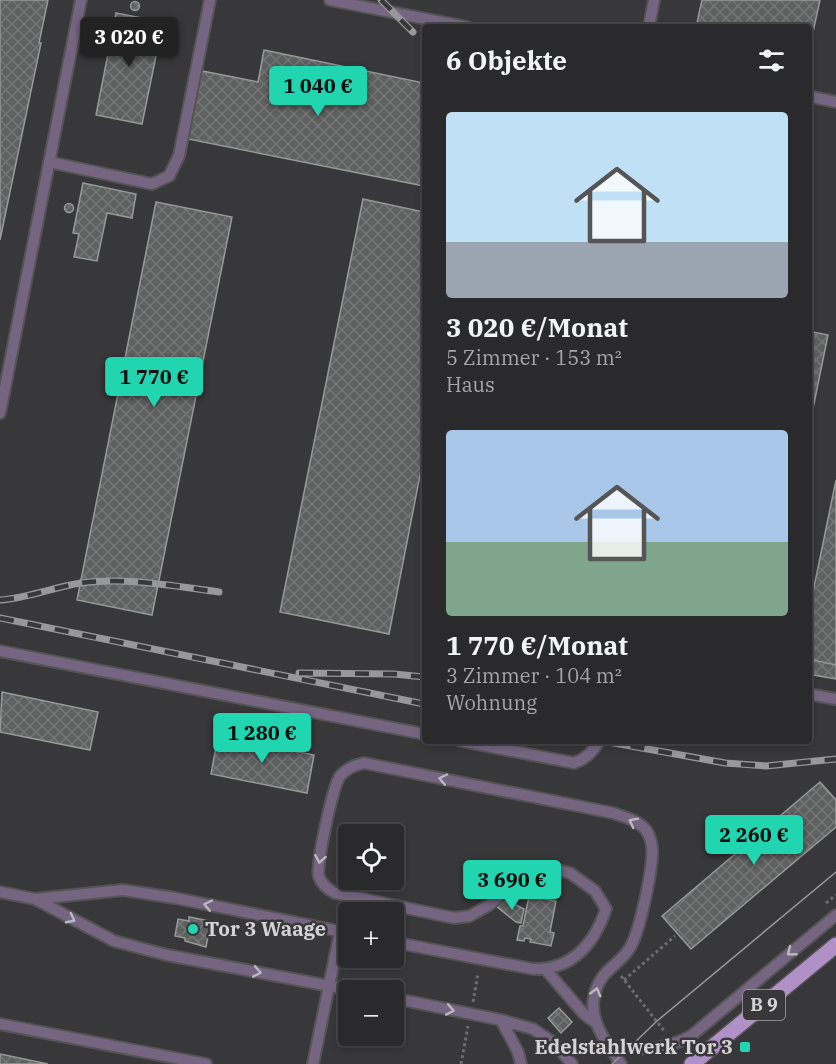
<!DOCTYPE html>
<html lang="de">
<meta charset="utf-8">
<style>
body{margin:0;font-family:"IBM Plex Serif",serif;background:#323133;color:#f1f3f6;height:100vh;display:flex;flex-direction:column;font-size:22px;white-space:nowrap}
*{box-sizing:border-box;margin:0}
p{font-size:20px;color:#a5a6a9}
.icon{flex:none;width:33px;height:33px;fill:none;stroke:currentColor;stroke-width:2;stroke-linecap:round;stroke-linejoin:round}
.map{position:relative;flex:1;overflow:hidden}
.drawer{position:absolute;left:422px;top:24px;width:390px;height:720px;display:flex;flex-direction:column;background:#2a292b;border-radius:6px;box-shadow:0 3px 9px #0003,0 0 0 2px #464547}
.drawer>*{flex:none}
.fabs{position:absolute;left:338px;top:824px;display:grid;gap:12px}
.fabs a{display:grid;place-items:center;width:66px;height:66px;border-radius:6px;background:#2a292b;box-shadow:0 3px 9px #0003,0 0 0 2px #464547;font-size:30px}
.price{position:absolute;translate:-50% -51px;padding:0 14px;border-radius:6px;background:#20d5b0;color:#111;font-size:20px;line-height:39px;filter:drop-shadow(0 2px 3px #0008)}
.price::after{content:'';position:absolute;left:50%;top:36px;width:18px;height:14px;margin-left:-9px;background:inherit;clip-path:polygon(0 0,100% 0,50% 100%)}
.price.active{background:#222;color:#fff}
ul{padding:0;list-style:none}
li{display:grid;align-content:center;gap:12px;height:318px;padding:0 24px}
li span{display:grid;place-items:center;height:186px;border-radius:6px;color:#555}
li>.icon{margin-inline-start:auto}
span .icon{width:108px;height:108px;fill:#fffc;stroke-width:1}
li b{font-size:26px}
h2{display:flex;justify-content:space-between;align-items:center;height:72px;padding:0 24px;font-size:26px}
.map>svg:first-child{display:block}
.building{fill:url(#building-cross-hatch);stroke:#969998;stroke-width:1.5}
.lines{fill:none;stroke-linecap:round;stroke-linejoin:round}
.service-casing{stroke:#545355;stroke-width:14}
.primary-casing{stroke:#545355;stroke-width:18}
.path{stroke:#6d6c6e;stroke-width:3;stroke-dasharray:3 3;stroke-linecap:butt}
.service{stroke:#756581;stroke-width:10}
.primary{stroke:#b190c8;stroke-width:15}
.tram{stroke:#989799;stroke-width:1.5}
.rail-casing{stroke:#989799;stroke-width:7}
.rail{stroke:#383739;stroke-width:4.5;stroke-dasharray:14;stroke-linecap:butt}
.oneway{stroke:#bcb8c0}
.poi-dot{fill:#20d5b0;stroke:#383739;stroke-width:2}
.labels{text-anchor:middle;stroke-width:5;stroke-linejoin:round;paint-order:stroke}
.shield{fill:#383739;stroke:#a5a4a6;stroke-width:1.5}
.shield-label{font-size:18px;font-weight:bold;fill:#d4d3d5}
.poi-label{font-size:20px;font-weight:bold;fill:#d4d3d5;stroke:#383739;text-anchor:start}
</style>
<div class="map">
<svg width="836" height="1064" viewBox="0 0 836 1064">
<defs>
<pattern id="building-cross-hatch" width="8" height="8" patternUnits="userSpaceOnUse" patternTransform="scale(1.5)"><rect width="8" height="8" fill="#5e6160"/><path d="M0 0l8 8M0 8l8-8" fill="none" stroke="#747776"/></pattern>
</defs>
<rect width="100%" height="100%" fill="#383739"/>
<path class="building" d="M0 0H48L39 43H41L0 240Z
M702 0H820L808 55V27H696Z
M130.5 6a4.5 4.5 0 1 1 9 0a4.5 4.5 0 1 1-9 0Z
M116 13 163 22 142 124 96 115Z
M264 50 424 83V186L188 139 202 71 258 82Z
M83 183 136 194 132 218 107 213 97 261 74 257 79 234 73 233Z
M363 199 424 212V455L389 634 280 612Z
M156 202 232 217 152 615 77 600Z
M64.5 208a4.5 4.5 0 1 1 9 0a4.5 4.5 0 1 1-9 0Z
M808 331 828 335 808 433Z
M836 480V665L808 659V616Z
M808 659 836 665V679L808 674Z
M2 692 98 712 90 750 0 732Z
M218 736 314 755 307 793 211 774Z
M820 782 836 800V827L691 949 662 916Z
M529 896 556 901 550 932 554 933 551 946 530 942 531 939 525 938 524 941 517 940 520 926H523Z
M506 900 524 909 521 923 516 922 496 906Z
M189 917 211 921 206 947 185 941V938L175 936 178 919 189 921Z
M559 1008 572 1022 561 1033 548 1018Z
M0 1054 48 1064H0Z"/>
<g class="lines">
<g class="service-casing">
<path id="service" d="M330 0 467 27
M649 27 654 0
M808 96 836 102
M49 162 152 184 169 176 179 156 210 0
M0 413 81 0
M0 651 424 734
M808 694 836 699
M461 741 574 763C586 759 593 752 599 741
M0 892 35 899
M348 933 175 898 123 890 35 899 114 941 167 955 351 990
M393 942 533 969C572 970 594 944 606 909L595 891 570 873 546 867 527 873 489 905 470 916 454 918 335 893C327 889 322 885 319 877 315 867 333 786 340 776 347 768 354 765 364 763L613 813C624 817 638 820 646 830 651 837 653 848 652 856 651 876 640 929 631 946 620 966 600 968 594 997 589 1022 608 1045 621 1064
M546 970 584 1014 596 1023
M393 998 501 1020 533 1029 554 1043 572 1064
M501 1020 518 1052 521 1064
M0 1024 206 1064
M609 1047C643 1049 661 1052 691 1036L836 915
M313 1064 340 932"/>
</g>
<g class="primary-casing">
<path id="primary" d="M692 1064 836 945"/>
</g>
<path class="path" d="M826 903 836 895
M621 976 665 1032
M624 980 675 936
M473 1002 478 973
M461 1064 468 1026"/>
<use href="#service" class="service"/>
<use href="#primary" class="primary"/>
<path class="tram" d="M612 1064 657 1021 836 872"/>
<g class="rail-casing">
<path id="rail" d="M381 0 413 32
M0 600C28 598 54 587 81 583 127 577 173 586 219 592
M0 618 424 704
M299 673 394 674 424 677
M603 741 725 763 766 766 836 759"/>
</g>
<use href="#rail" class="rail"/>
</g>
<defs><path id="oneway-chevron" d="M-2-3.5L2.5 0L-2 3.5" fill="none" stroke-width="1.6" stroke-linecap="round" stroke-linejoin="round" transform="scale(1.5)"/></defs>
<g class="oneway">
<use href="#oneway-chevron" transform="translate(443 779) rotate(-168)"/>
<use href="#oneway-chevron" transform="translate(633 822) rotate(-153)"/>
<use href="#oneway-chevron" transform="translate(320 859) rotate(100)"/>
<use href="#oneway-chevron" transform="translate(208 905) rotate(-168)"/>
<use href="#oneway-chevron" transform="translate(71 919) rotate(28)"/>
<use href="#oneway-chevron" transform="translate(791 952) rotate(141)"/>
<use href="#oneway-chevron" transform="translate(257 972) rotate(11)"/>
<use href="#oneway-chevron" transform="translate(596 992) rotate(-75)"/>
<use href="#oneway-chevron" transform="translate(450 1010) rotate(11)"/>
</g>
<g class="poi-dot">
<circle cx="193" cy="929" r="6"/>
<rect x="739" y="1041" width="12" height="12" rx="3"/>
</g>
<g class="labels">
<rect class="shield" x="743" y="990" width="42" height="30" rx="4.5"/>
<g class="shield-label">
<text x="764" y="1011">B 9</text>
</g>
<g class="poi-label">
<text x="205" y="936">Tor 3 Waage</text>
<text x="733" y="1054" text-anchor="end">Edelstahlwerk Tor 3</text>
</g>
</g>
</svg>
<div class="fabs">
<a><svg class="icon" aria-label="locate" viewBox="0 0 24 24"><circle cx="12" cy="12" r="6"/><path d="M12 2v4M12 18v4M2 12h4M18 12h4"/></svg></a>
<a>+</a>
<a>−</a>
</div>
<b class="price active" style="left:129px;top:68px">3 020 €</b>
<b class="price" style="left:318px;top:117px">1 040 €</b>
<b class="price" style="left:154px;top:408px">1 770 €</b>
<b class="price" style="left:262px;top:764px">1 280 €</b>
<b class="price" style="left:754px;top:866px">2 260 €</b>
<b class="price" style="left:512px;top:911px">3 690 €</b>
<section class="drawer">
<h2>6 Objekte<svg class="icon" aria-label="filters" viewBox="0 0 24 24"><path d="M4 7h16M4 17h16"/><circle cx="9" cy="7" r="2"/><circle cx="15" cy="17" r="2"/></svg></h2>
<ul>
<li><span style="background:linear-gradient(#bfe0f5 70%,#9aa5b1 0)"><svg class="icon" aria-label="home" viewBox="0 0 24 24"><path d="M3 11l9-7 9 7M6 9v11h12V9"/></svg></span><div><b>3 020 €/Monat</b><p>5 Zimmer · 153 m²</p><p>Haus</p></div></li>
<li><span style="background:linear-gradient(#a9c7e8 60%,#7fa58c 0)"><svg class="icon" aria-label="home" viewBox="0 0 24 24"><path d="M3 11l9-7 9 7M6 9v11h12V9"/></svg></span><div><b>1 770 €/Monat</b><p>3 Zimmer · 104 m²</p><p>Wohnung</p></div></li>
</ul>
</section>
</div>
